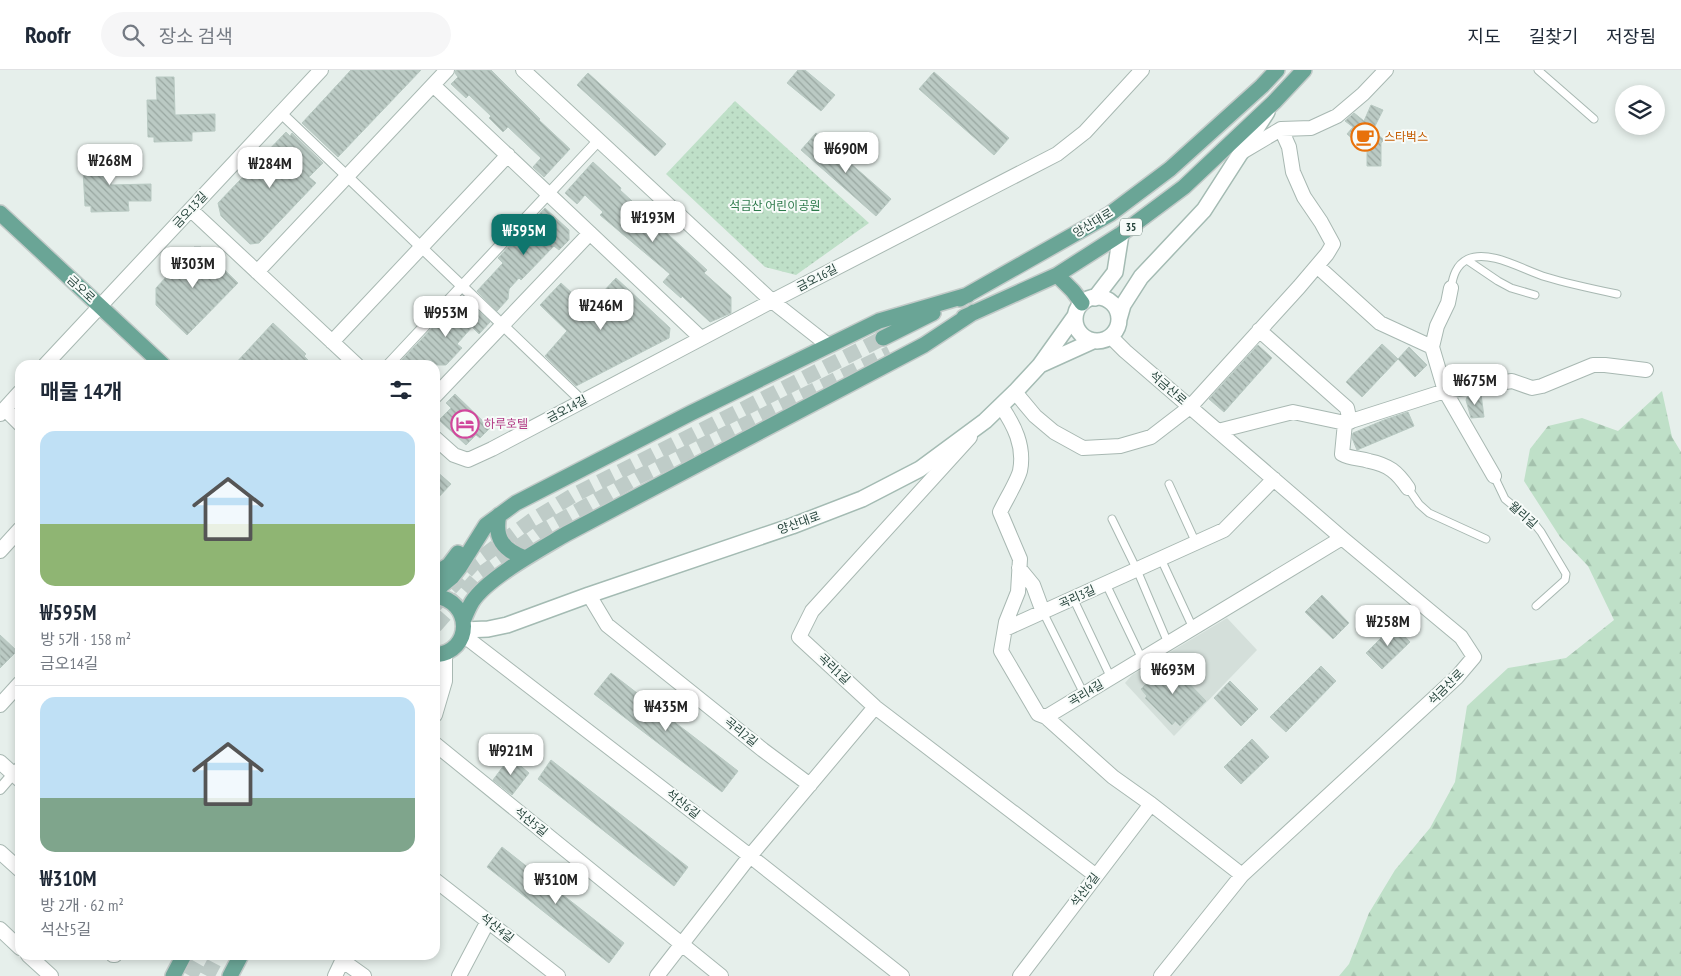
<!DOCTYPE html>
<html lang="ko">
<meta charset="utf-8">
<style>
body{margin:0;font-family:"PT Sans Narrow","Noto Sans KR",sans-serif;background:#f6f6f7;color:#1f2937;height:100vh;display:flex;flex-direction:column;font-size:19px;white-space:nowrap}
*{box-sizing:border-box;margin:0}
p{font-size:16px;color:#747a83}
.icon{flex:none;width:28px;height:28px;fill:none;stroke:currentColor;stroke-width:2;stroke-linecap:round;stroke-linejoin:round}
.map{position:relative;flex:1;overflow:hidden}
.details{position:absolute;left:15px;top:290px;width:425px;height:600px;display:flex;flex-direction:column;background:#fff;border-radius:15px;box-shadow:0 2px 8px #0003}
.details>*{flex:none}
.fabs{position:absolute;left:1615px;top:15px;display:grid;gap:10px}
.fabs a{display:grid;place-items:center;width:50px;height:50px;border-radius:50%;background:#fff;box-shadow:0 2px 8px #0003;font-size:25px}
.price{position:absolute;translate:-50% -42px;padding:0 11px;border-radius:10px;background:#fff;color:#222;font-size:16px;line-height:32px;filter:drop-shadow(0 1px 2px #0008)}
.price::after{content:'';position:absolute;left:50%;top:30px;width:15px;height:11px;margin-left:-8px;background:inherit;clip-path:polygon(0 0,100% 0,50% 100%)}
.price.on{background:#0f766e;color:#fff}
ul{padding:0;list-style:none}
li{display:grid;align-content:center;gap:10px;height:265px;padding:0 25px}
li+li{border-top:1px solid #e0e1e3}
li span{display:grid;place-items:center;height:155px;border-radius:15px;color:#555}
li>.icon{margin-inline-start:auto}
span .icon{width:90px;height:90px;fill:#fffc;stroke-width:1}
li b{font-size:21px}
h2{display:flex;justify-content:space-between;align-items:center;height:60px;padding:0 25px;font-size:21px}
header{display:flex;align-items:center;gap:30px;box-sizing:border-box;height:70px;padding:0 25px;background:#fff;border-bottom:1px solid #e0e1e3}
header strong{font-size:24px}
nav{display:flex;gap:28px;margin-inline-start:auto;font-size:18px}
.search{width:350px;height:45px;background:#f6f6f7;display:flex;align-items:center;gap:12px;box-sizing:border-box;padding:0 18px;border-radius:28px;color:#747a83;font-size:19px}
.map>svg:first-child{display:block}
.built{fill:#d4dfda}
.forest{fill:url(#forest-firs)}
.park{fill:url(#park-dots)}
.building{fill:url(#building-back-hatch);stroke:#b8c9c2}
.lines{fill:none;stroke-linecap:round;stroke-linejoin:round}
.primary-tunnel{stroke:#bfccc8;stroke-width:15;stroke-dasharray:15 8;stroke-linecap:butt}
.service-casing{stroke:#a8b8b2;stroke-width:9}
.pedestrian-casing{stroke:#a8b8b2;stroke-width:12}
.minor-casing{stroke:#a8b8b2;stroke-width:16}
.secondary-casing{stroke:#a4bbb3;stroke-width:18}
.primary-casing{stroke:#c2cac8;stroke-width:18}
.service{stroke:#fff;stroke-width:7}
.pedestrian{stroke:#fff;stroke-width:10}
.minor{stroke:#fff;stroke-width:14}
.secondary{stroke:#fff;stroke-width:15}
.primary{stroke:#6aa596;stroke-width:15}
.labels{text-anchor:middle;stroke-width:4;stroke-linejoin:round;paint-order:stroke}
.shield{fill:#f7fbf9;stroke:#637a73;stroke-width:1}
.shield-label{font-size:11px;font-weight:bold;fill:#24423a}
.food-label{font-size:12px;fill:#c56008;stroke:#f7fbf9;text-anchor:start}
.park-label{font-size:12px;fill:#2d7a4b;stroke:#f7fbf9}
.street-label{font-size:12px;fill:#24423a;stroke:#f7fbf9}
.hotel-label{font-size:12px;fill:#b23c85;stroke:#f7fbf9;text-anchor:start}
</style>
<header>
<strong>Roofr</strong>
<div class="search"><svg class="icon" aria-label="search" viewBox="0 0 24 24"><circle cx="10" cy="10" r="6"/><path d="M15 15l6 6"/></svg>장소 검색</div>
<nav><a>지도</a><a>길찾기</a><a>저장됨</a></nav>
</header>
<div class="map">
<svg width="1681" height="906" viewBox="0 0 1681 906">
<defs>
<pattern id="forest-firs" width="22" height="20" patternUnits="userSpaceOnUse" patternTransform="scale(1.25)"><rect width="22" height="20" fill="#bfe0c8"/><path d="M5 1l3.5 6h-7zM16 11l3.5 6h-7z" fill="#a4c1ad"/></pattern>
<pattern id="park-dots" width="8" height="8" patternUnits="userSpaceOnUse" patternTransform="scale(1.25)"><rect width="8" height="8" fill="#bfe0c8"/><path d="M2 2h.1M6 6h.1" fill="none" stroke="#a4c1ad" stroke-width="1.8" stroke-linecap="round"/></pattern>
<pattern id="building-back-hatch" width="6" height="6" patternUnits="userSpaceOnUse" patternTransform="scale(1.25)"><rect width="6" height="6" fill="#bbcac4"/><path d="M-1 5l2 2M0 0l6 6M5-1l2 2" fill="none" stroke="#98a6a0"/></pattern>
</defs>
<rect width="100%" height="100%" fill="#e6efeb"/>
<path class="built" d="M1227 548 1257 580 1174 666 1125 613 1132 605Z"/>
<path class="forest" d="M1662 321 1672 367 1681 382V906H1339L1349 894 1369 843 1395 800 1430 758 1455 712 1467 636 1508 598 1566 588 1614 550 1588 496 1560 467 1524 411 1530 379 1548 356 1582 348 1618 361Z"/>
<path class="park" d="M735 31 869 153 796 205 765 197 666 104Z"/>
<path class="building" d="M351 0H421L338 87 302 53Z
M456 0H491L540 49 539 50 570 79 544 107 533 97 541 88 508 57 503 62 489 48 491 46 469 25 466 28 451 14 458 7 455 3Z
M798 0H805L835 25 821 41 787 13Z
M934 2 1009 68 994 85 919 19Z
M588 3 666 74 655 86 577 15Z
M156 7H174L175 45 215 44V61L192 62V71L154 72V67H148L147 30H157Z
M1371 35 1383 40 1373 60 1384 70 1381 73V96H1367V81L1347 64 1353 57 1345 51 1354 43 1364 51Z
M286 62 290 66 292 63 323 93 309 107 316 113 259 173 250 174 221 146 218 133Z
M816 63 891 129 876 146 801 80Z
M110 76 111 115 151 114V131H128L129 141 91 142V136H85L83 100H93L92 77Z
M593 92 621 118 620 120 707 200 704 203 731 227V243L710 252 682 226 681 228 663 212 670 204 600 145 603 142 585 125 577 134 565 123Z
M545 138 569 160V170L559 180 554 176 521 210 519 208 509 219 508 229 497 241 477 221 503 193 498 188Z
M194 177H201L238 213 187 265 156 235V218Z
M616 208 670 258 669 268 576 316 545 286 567 261 540 235 561 213 588 238Z
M466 229 490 252 479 264 472 257 457 274 462 278 446 295H397L436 254 440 258Z
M273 253 306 284 304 286 313 295H234Z
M1382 274 1398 289 1362 327 1346 312Z
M1258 275 1272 288 1224 342 1209 329Z
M1409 277 1427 295 1415 307 1398 289Z
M455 324 490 358 480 368 476 365 466 375 439 350 451 338 446 333Z
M1481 324 1484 347 1471 348 1466 330 1467 327Z
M1408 342 1414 356 1357 380 1352 368 1353 363 1384 350Z
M435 400 451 414 435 431Z
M1322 525 1349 553 1333 569 1305 542Z
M1394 555 1410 572 1382 599 1366 583Z
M0 565 17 581 0 598Z
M1168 592 1206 631 1180 656 1175 651 1172 655 1145 628 1147 626 1141 619Z
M1321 596 1336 611 1286 662 1270 647Z
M611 603 738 701 722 722 594 624Z
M1230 611 1258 639 1241 656 1214 628Z
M1252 669 1269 687 1241 714 1224 697Z
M510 687 529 703 512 725 493 710Z
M551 690 688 797 674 816 538 709Z
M502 777 624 873 609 893 487 797Z"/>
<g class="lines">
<path class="primary-tunnel" d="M435 535 475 492 531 451 572 426 883 268
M435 556 480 505 538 463 638 407 890 283
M190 906 202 885
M207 906 218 885"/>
<g class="service-casing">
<path id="service" d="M1538 0 1594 49
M1467 190 1498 211 1511 218 1535 225
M1451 218C1453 206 1456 195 1468 189 1490 179 1525 201 1546 207 1569 214 1593 219 1617 224
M1494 406 1505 429 1533 452 1541 462 1566 504 1565 510 1536 536
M1169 414 1196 473
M1408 418 1419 434 1429 443 1486 469
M1112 449 1137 500 1168 573
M1161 489 1193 558
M1106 514 1142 589
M1073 528 1111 608
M1043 542 1084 624"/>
</g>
<g class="pedestrian-casing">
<path id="pedestrian" d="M281 43 582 331
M388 295 599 70
M0 719 20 696"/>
</g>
<g class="minor-casing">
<path id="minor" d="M523 0 772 231 828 275
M433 15 701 268
M1242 82 1281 59 1311 58 1337 46 1363 24 1386 0
M191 140 357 295
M1317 196 1380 253 1432 277
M257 202 447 0
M1451 218 1448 233 1437 256 1432 277 1445 321 1494 406
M1259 260 1339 331 1347 338 1350 352
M1111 267 1125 281 1342 468 1461 567 1474 587 1457 607 1242 805 1161 906
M332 272 508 85
M45 295 321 0
M1015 322 1035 346 1054 362 1083 378 1120 376 1151 367 1190 337 1299 217 1327 184 1333 174 1321 152 1304 127 1293 102 1289 77 1281 59
M435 326 590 163
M1001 336C1014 355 1025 376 1020 401 1017 412 1005 431 1000 442L1020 489 1018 522 1006 552 1001 581 1038 644 1046 647 1113 707 1151 734 1242 805
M5 339 20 354
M0 344 20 322
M1345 353 1342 384C1351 389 1360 388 1369 391 1389 395 1397 402 1408 418
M1218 361 1293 342 1345 353 1445 321 1512 311 1532 318 1542 316 1593 295H1605L1646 300
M970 367 812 541 799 567 875 637 1095 805
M435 368 454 385 468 390 492 379 772 231 1057 84 1085 62 1142 0
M0 481 20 459
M1019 498 1033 515 1043 542
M589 525 607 555 763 680 810 715
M1005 559 1224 460 1274 409
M463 565 750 786 902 906
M0 635 20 613
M435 645 445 611V584
M1046 647 1342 468
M435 674 721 906
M0 692 20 710
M0 782 20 800
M435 810 558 906
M0 859 20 878
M28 885 51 906
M113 885H115
M343 891 364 906
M335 906 345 885
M459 906 488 851
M657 906 750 786 875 637
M1020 906 1151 734"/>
</g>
<g class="secondary-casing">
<path id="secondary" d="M1075 249a22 22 0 1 1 44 0a22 22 0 1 1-44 0Z
M1095 228 1115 202 1121 164
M1119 249 1123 235 1141 207 1204 140 1267 42
M1040 295 1093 271
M464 560 488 559 507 555 589 525 792 456 862 429 920 399 985 351 1015 322 1040 295 1075 246"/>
</g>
<g class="primary-casing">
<path id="primary" d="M0 143 163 295
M1057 205 1073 221 1082 233
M960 229 1110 144 1170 99 1262 16 1277 0
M964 247 1057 205 1121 164 1184 117 1274 32 1304 0
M883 268 933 243
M499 445C494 468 503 480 525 488
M435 504 449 495 458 483
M435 521 452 507 459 498 486 455 516 433 691 343 879 251 968 225
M435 526C473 531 473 582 435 585
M464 549C466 544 469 537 472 532 487 508 541 479 566 464L924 275 974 242
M173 906 184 885
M230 906 241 885"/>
</g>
<use href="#service" class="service"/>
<use href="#pedestrian" class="pedestrian"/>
<use href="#minor" class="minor"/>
<use href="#secondary" class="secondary"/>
<use href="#primary" class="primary"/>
</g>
<defs>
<g id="cafe-ring" transform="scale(1.4375)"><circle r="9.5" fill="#f7fbf9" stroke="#e8710a" stroke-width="1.5"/><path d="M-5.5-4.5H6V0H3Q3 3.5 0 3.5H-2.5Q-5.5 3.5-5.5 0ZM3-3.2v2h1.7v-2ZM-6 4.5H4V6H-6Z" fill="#e8710a"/></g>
<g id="hotel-ring" transform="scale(1.4375)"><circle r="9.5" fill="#f7fbf9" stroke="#d1479c" stroke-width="1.5"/><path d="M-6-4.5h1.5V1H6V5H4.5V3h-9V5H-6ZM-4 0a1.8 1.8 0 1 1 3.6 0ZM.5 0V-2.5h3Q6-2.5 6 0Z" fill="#d1479c"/></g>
</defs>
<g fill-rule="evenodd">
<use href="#cafe-ring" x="1365" y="67"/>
<use href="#hotel-ring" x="465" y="354"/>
</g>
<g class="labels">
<rect class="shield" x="1120" y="148.5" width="22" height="17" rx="4"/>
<g class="shield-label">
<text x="1131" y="161">35</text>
</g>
<g class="food-label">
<text x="1384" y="71">스타벅스</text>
</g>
<g class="park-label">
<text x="775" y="140">석금산 어린이공원</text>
</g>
<g class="street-label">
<text transform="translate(190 140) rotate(-47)" y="4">금오13길</text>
<text transform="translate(1093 153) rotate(-31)" y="4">양산대로</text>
<text transform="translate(817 208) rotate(-27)" y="4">금오16길</text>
<text transform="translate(81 219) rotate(43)" y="4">금오로</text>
<text transform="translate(1168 318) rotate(41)" y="4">석금산로</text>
<text transform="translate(567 339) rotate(-28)" y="4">금오14길</text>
<text transform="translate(1523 445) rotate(42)" y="4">월리길</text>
<text transform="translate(799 453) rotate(-20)" y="4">양산대로</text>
<text transform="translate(1077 527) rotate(-24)" y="4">곡리3길</text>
<text transform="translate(834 599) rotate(43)" y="4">곡리1길</text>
<text transform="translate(1446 617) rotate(-45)" y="4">석금산로</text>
<text transform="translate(1086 623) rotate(-31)" y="4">곡리4길</text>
<text transform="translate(741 662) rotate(39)" y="4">곡리2길</text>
<text transform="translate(683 734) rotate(38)" y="4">석산6길</text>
<text transform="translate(531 752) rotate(39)" y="4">석산5길</text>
<text transform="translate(1085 820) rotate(-53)" y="4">석산6길</text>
<text transform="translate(497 858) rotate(38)" y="4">석산4길</text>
</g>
<g class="hotel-label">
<text x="484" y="358">하루호텔</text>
</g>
</g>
</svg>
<div class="fabs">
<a><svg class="icon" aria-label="layers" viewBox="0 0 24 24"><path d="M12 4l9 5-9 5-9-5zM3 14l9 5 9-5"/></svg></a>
</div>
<b class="price" style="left:846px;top:104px">₩690M</b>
<b class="price" style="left:110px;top:116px">₩268M</b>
<b class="price" style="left:270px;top:119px">₩284M</b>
<b class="price" style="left:653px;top:173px">₩193M</b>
<b class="price on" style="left:524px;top:186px">₩595M</b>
<b class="price" style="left:193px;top:219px">₩303M</b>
<b class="price" style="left:601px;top:261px">₩246M</b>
<b class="price" style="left:446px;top:268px">₩953M</b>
<b class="price" style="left:1475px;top:336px">₩675M</b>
<b class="price" style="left:1388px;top:577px">₩258M</b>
<b class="price" style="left:1173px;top:625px">₩693M</b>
<b class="price" style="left:666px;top:662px">₩435M</b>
<b class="price" style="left:511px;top:706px">₩921M</b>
<b class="price" style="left:556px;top:835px">₩310M</b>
<section class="details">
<h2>매물 14개<svg class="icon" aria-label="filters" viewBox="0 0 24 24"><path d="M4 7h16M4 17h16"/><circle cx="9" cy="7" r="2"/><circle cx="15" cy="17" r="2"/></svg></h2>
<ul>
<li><span style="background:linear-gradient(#bfe0f5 60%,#8fb573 0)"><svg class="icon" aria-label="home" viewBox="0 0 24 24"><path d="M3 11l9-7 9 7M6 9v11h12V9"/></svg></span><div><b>₩595M</b><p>방 5개 · 158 m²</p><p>금오14길</p></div></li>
<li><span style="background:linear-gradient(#bfe0f5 65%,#7fa58c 0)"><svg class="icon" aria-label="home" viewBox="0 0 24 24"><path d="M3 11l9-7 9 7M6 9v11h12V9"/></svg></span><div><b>₩310M</b><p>방 2개 · 62 m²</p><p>석산5길</p></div></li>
</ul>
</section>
</div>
